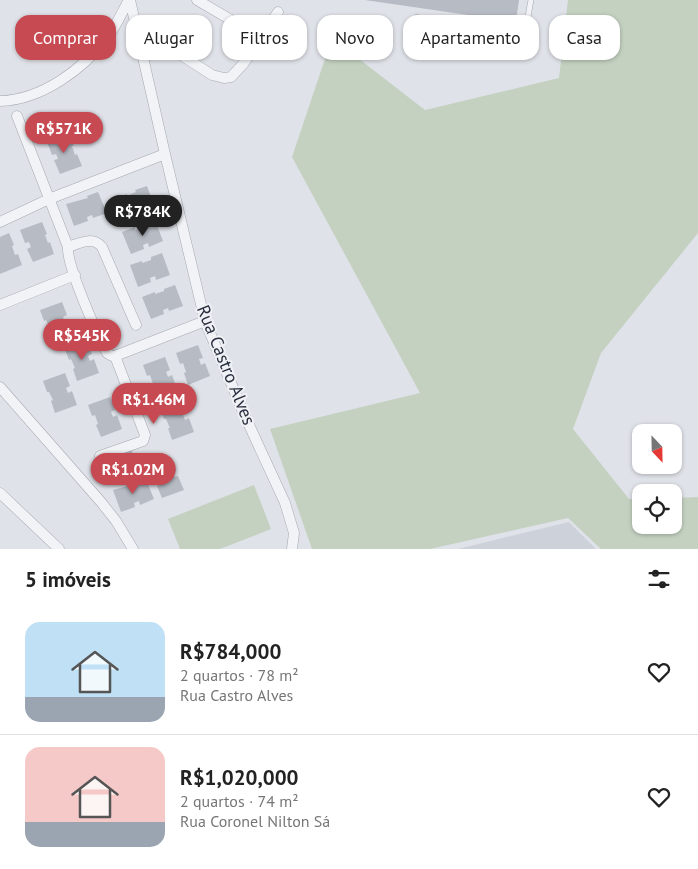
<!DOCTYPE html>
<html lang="pt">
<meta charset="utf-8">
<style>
body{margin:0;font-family:"PT Sans",sans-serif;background:#f6f6f6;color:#222;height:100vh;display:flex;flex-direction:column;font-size:19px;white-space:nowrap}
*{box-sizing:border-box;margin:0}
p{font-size:16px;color:#767676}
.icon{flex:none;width:28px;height:28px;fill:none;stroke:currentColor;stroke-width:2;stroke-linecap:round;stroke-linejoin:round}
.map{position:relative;height:549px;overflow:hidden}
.drawer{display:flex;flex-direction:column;background:#fff;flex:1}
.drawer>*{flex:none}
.hud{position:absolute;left:15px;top:15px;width:669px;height:45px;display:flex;gap:10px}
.needle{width:32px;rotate:158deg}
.controls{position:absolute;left:632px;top:424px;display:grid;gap:10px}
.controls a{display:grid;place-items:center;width:50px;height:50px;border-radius:10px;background:#fff;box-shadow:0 1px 4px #0004;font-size:25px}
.price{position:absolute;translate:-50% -42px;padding:0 11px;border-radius:18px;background:#c74a53;color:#fff;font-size:16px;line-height:32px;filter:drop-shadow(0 1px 2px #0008)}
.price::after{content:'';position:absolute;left:50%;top:30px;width:15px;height:11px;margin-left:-8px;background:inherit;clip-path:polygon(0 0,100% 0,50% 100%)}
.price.current{background:#222;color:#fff}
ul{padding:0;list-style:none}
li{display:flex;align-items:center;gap:15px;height:125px;padding:0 25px}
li+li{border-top:1px solid #e0e0e0}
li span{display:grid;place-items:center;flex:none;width:140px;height:100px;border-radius:15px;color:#555}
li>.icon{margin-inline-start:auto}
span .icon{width:60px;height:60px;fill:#fffc;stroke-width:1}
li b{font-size:21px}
h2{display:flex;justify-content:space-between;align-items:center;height:60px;padding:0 25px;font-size:21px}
.pill{padding:0 18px;border-radius:15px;background:#fff;box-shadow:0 1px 4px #0004;font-size:18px;line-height:45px}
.pill.current{background:#c74a53;color:#fff}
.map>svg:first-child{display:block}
.built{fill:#cdd1d9}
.green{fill:#c4d1c1}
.building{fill:#b7bbc4}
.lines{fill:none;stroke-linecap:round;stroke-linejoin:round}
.lane-casing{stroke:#a5a9b2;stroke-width:6}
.street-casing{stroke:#a5a9b2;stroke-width:11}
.lane{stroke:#f2f3f6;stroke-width:5}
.street{stroke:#f2f3f6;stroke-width:10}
.labels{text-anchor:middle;stroke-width:4;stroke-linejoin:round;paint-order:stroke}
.street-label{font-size:18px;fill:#292f3e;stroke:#eff1f5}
</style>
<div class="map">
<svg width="698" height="549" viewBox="0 0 698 549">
<rect width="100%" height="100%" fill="#dfe2e8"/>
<path class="built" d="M569 522 596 549H458Z"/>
<path class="green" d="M568 0H698V233L601 353 573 429 629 499H641V525H674V498L698 497V549H601L568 518 430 549H312L270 429 420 393 292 157 332 38 425 110 559 78Z
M254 485 271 529 220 549H180L168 519Z"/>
<path class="building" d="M365 0H519L516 21 504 20 502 36 465 32 468 15Z
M69 134 74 146H72L75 155 77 154 82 166 60 174 54 160 58 159 56 154 52 155 47 142Z
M147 186 155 208 141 213 140 209 135 211 136 215 123 220 115 198 127 194V196L136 192 135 190Z
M98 192 107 213 93 218 92 215 87 217 88 221 74 226 66 204 88 198 87 196Z
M155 220 163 241 149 247 148 243 143 245 144 249 131 254 122 232 135 227V230L144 226 143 224Z
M42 222 47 234 45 235 48 243 50 242 54 254 33 262 27 249 31 247 29 242 25 243 20 230Z
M9 233 14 245 12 246 15 255 18 254 22 265 0 274V237Z
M162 253 170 275 156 280 155 276 150 278 151 282 138 287 130 265 142 261V263L151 260V257Z
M175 285 183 306 169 311 168 308 163 310 164 314 151 319 142 297 155 292V294L164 291V289Z
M62 302 67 315 63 317 65 322 69 320 74 333 53 342 48 330 50 329 46 320 44 321 40 310Z
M87 341 92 354 88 356 90 361 94 359 99 373 77 381 73 369 75 368 71 359 69 360 65 349Z
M198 345 203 358 199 359 201 365 205 363 210 376 188 385 184 373 186 372 183 363 180 364 176 353Z
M165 357 170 370 166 372 168 377 172 375 177 389 156 397 151 385 153 384 150 375 147 376 143 365Z
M65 373 70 386 66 388 68 393 72 391 77 405 55 413 51 401 53 400 49 392H47L43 381Z
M110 397 115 410 111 412 113 417 117 415 122 429 101 437 96 425 98 424 95 415 92 416 88 405Z
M181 400 187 413 183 415 185 420 189 418 194 432 172 440 168 428H170L166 419H164L160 408Z
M130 446 138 468 125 473 123 469 118 471 119 475 106 480 98 459Z
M171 457 176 471 172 472 174 477 178 476 184 490 162 498 157 486 159 485 156 476 154 477 149 466Z
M145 477 154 499 140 505 139 501 134 503 135 507 121 512 113 490 135 484 134 482Z"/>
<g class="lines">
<g class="lane-casing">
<path id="lane" d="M417 17C434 27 479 55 496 56 505 56 515 52 519 45 527 32 528 14 531 0"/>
</g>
<g class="street-casing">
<path id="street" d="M130 0 165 154 205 321 244 414 285 503 294 533 292 549
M197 0 260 37
M178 53 212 75 224 78 231 77 244 63 278 12
M0 101C42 100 83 69 108 37 116 26 122 12 129 0
M17 116 68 247C66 264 97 334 107 353L112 356H115L205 321
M0 222 49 199 165 154
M68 247C80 243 93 236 102 247L136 325
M0 305 75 275
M0 387 101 502 116 521 133 549
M100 456 143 441 145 435 115 356
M0 493 59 549"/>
</g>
<use href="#lane" class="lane"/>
<use href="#street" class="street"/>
</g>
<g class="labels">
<g class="street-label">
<text transform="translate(226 365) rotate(68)" y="6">Rua Castro Alves</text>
</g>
</g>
</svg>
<div class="controls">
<a><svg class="needle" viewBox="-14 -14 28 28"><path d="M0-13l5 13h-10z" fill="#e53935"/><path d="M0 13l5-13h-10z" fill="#767676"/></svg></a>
<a><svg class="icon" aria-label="locate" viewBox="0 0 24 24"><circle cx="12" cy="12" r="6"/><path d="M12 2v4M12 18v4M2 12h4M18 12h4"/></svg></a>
</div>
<b class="price" style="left:64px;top:154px">R$571K</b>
<b class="price current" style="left:143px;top:237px">R$784K</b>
<b class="price" style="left:82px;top:361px">R$545K</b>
<b class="price" style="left:154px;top:425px">R$1.46M</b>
<b class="price" style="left:133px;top:495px">R$1.02M</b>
<div class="hud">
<a class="pill current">Comprar</a>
<a class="pill">Alugar</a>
<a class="pill">Filtros</a>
<a class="pill">Novo</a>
<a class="pill">Apartamento</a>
<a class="pill">Casa</a>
</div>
</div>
<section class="drawer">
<h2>5 imóveis<svg class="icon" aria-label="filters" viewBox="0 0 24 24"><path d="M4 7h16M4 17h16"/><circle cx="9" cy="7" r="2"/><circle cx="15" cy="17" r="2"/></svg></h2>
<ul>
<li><span style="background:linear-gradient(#bfe0f5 75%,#9aa5b1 0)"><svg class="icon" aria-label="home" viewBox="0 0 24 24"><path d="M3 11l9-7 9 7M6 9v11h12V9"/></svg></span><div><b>R$784,000</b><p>2 quartos · 78 m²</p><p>Rua Castro Alves</p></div><svg class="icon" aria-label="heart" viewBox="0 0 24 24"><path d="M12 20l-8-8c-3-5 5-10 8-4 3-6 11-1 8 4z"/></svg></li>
<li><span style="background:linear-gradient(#f6c9c9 75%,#9aa5b1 0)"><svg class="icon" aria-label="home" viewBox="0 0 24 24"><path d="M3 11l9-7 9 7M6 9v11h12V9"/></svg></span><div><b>R$1,020,000</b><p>2 quartos · 74 m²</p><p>Rua Coronel Nilton Sá</p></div><svg class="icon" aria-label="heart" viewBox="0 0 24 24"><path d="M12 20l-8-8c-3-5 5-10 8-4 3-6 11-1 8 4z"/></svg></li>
</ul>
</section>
